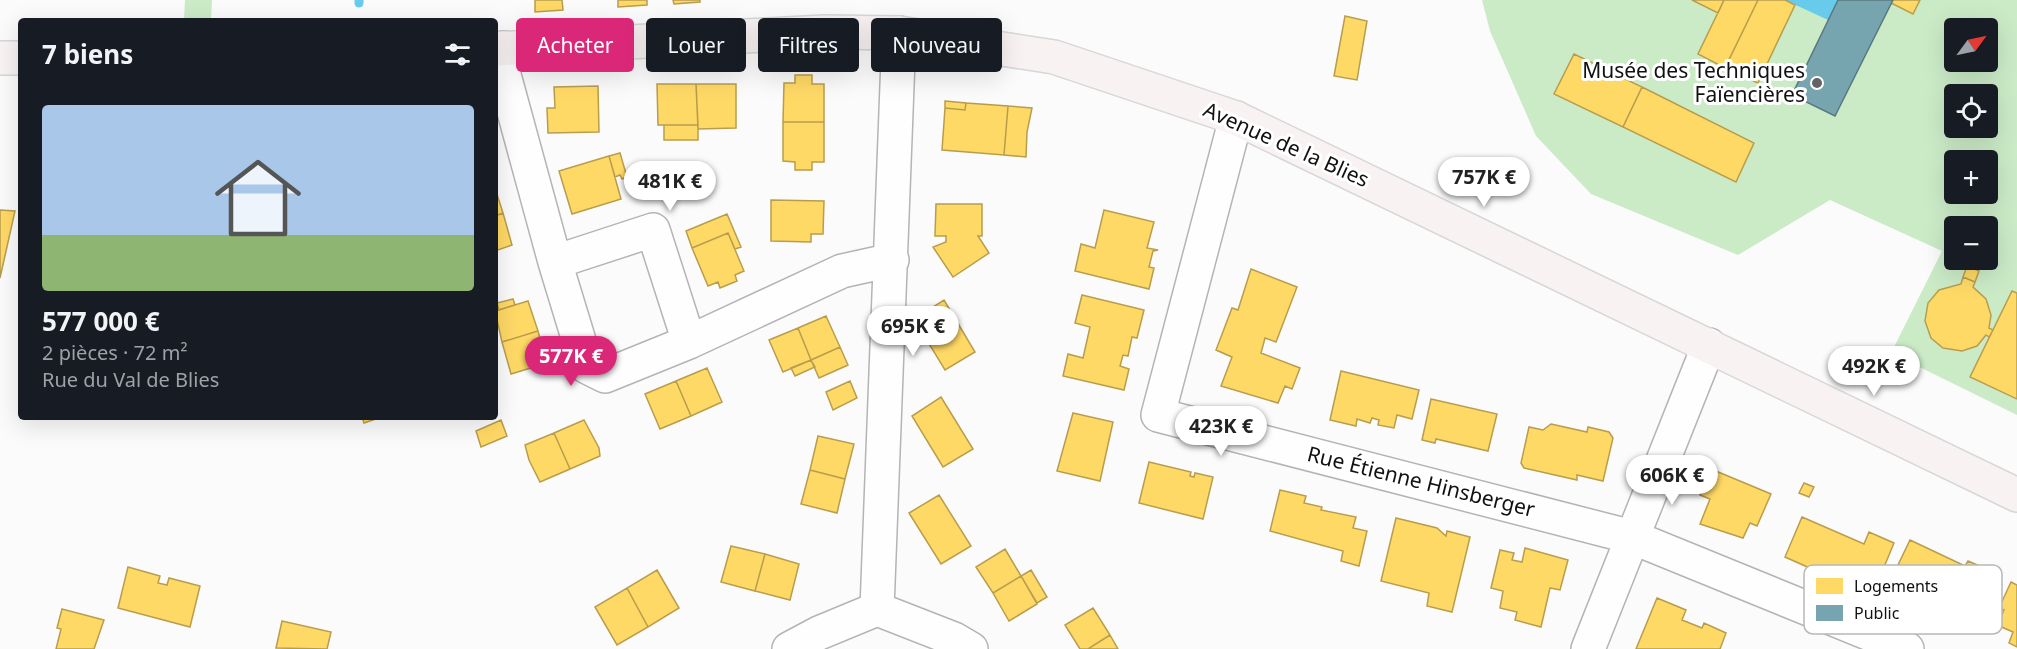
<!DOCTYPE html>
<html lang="fr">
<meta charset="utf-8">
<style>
body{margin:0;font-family:"Noto Sans",sans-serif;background:#20242c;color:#f1f3f6;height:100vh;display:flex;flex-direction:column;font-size:22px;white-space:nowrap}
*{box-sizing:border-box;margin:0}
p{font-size:20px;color:#9ea1a6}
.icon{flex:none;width:33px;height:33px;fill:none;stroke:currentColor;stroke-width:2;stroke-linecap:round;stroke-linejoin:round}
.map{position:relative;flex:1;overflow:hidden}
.drawer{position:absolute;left:18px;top:18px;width:480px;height:402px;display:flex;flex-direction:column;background:#171b24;border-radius:6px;box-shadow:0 6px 24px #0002}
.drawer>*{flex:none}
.banner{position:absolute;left:516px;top:18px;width:570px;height:54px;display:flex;gap:12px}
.needle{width:39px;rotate:57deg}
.fabs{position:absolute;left:1944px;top:18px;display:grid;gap:12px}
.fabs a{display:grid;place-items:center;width:54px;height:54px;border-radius:6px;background:#171b24;box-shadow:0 6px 24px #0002;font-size:30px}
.price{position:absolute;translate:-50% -51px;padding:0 14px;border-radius:21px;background:#fff;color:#222;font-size:20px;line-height:39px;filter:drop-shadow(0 2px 3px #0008)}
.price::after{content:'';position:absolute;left:50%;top:36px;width:18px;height:14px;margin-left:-9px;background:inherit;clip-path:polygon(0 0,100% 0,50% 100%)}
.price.active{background:#db2777;color:#fff}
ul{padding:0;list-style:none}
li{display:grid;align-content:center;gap:12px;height:318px;padding:0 24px}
li span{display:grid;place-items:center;height:186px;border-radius:6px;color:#555}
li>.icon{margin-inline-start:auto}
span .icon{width:108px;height:108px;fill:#fffc;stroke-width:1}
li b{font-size:26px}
h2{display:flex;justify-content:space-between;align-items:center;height:72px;padding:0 24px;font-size:26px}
.chip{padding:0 21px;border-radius:6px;background:#171b24;box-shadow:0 6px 24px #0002;font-size:21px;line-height:54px}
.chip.active{background:#db2777;color:#fff}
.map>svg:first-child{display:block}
.green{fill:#cbebc7;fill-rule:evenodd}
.water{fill:#69cbec}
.homes{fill:#ffd966;stroke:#b89d4d;stroke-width:1.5}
.public{fill:#76a5af;stroke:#587980;stroke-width:1.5}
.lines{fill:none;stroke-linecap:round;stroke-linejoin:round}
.stream{stroke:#69cbec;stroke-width:9}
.minor-casing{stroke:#b4b4b5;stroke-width:36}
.major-casing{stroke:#d7d7d7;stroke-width:36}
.minor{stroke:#fefefe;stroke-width:33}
.major{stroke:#f8f2f2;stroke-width:33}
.poi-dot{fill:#636364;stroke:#fff;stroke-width:2}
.labels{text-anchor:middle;stroke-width:6;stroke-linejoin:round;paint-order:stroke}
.poi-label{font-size:21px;fill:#111112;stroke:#fff;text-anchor:end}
.street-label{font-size:21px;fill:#111112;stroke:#fff}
.key{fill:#fff;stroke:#b8b8b8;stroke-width:1.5}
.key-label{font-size:16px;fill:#111112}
</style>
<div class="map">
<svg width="2017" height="649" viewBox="0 0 2017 649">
<rect width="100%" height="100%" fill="#fbfbfb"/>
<path class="green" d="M185 0H212L211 21H184Z
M1482 0H2017V415L1891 353 1942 251 1830 200 1738 255 1591 194 1536 136 1490 31ZM1954 28H1988V62H1954ZM1954 94H1988V128H1954ZM1954 160H1988V194H1954ZM1954 226H1988V260H1954Z"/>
<path class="water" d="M1785 0H1838L1828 20Z"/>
<path class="homes" d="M535 0H562L563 10 535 12Z
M618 0H647V5L618 7Z
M673 0H700V2L674 4Z
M1692 0H1724L1718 13Z
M1724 0H1758L1725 68 1698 54Z
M1758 0H1785L1795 5 1758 83 1725 68Z
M1893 0H1920L1913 14 1891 3Z
M1345 16 1367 21 1357 80 1334 76Z
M1574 54 1642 87 1623 127 1554 94Z
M795 75H812V84H824V122H783L784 83H795Z
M657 84H696L698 125H658Z
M696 84H736V128L698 129Z
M598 86 599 132 548 133 547 108H555L554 87Z
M1642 87 1754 143 1736 182 1623 127Z
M945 101 966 103 965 110 945 108Z
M966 103 1008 106 1004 155 942 150 945 108 965 110Z
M1008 106 1032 108 1027 132 1026 157 1004 155Z
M783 122H824V162H812V170H795V162L783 161Z
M664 125H698V140H664Z
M620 153 627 177 622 179 620 175 615 177 609 156Z
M609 156 621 199 572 214 559 171Z
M495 188 503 213 495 216Z
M771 200 824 201 823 234H811V242L771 241Z
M936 204H982V236H978L989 253 953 277 933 247 946 242V236H935Z
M0 210 15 211 0 278Z
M1104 210 1154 222 1147 248 1158 250 1153 251 1149 267 1154 268 1149 289 1075 271 1081 244 1095 248Z
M503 213 512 245 495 251V216Z
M727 214 741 247 735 249 728 233 692 248 686 231Z
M728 233 744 271 735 275 737 281 720 288 718 282 708 286 692 248Z
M1967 266 1979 271 1975 282 1963 277Z
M1251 269 1297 287 1276 342 1265 338 1261 353 1300 368 1292 389 1285 386 1278 403 1221 386 1232 357 1216 350 1232 308 1238 310Z
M1963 277 1975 282 1973 287 1986 299 1991 315 1989 328 1993 330 1989 337 1986 335 1977 346 1962 351 1943 348 1931 338 1925 321 1928 303 1939 290 1961 284Z
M2012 291 2017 293V399L1970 377Z
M1082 295 1144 310 1137 338 1132 337 1128 356 1123 355 1120 366 1129 369 1124 390 1063 376 1068 354 1083 358 1090 327 1075 323Z
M513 299 515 305 499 310 497 303Z
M944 300 975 352 945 370 914 319Z
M528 301 538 331 502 342 495 311Z
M826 316 840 347 811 360 798 328Z
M798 328 811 360 783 372 769 340Z
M538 331 547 363 511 374 502 342Z
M840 347 848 365 819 378 811 360Z
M811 360 815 367 795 376 791 368Z
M707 368 722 402 691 416 676 381Z
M1341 371 1419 390 1412 419 1397 415 1394 428 1378 425 1379 420 1372 418 1370 423 1357 419 1356 426 1330 420Z
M676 381 691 416 660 429 645 394Z
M850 381 857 398 833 410 826 392Z
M941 397 973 449 943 467 912 416Z
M1431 399 1497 414 1488 451 1436 439 1435 443 1422 440Z
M1073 413 1113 422 1100 481 1057 471Z
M362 417H376V419L364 423Z
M501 420 507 436 481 447 476 431Z
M584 420 599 448 600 456 570 469 554 433Z
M1551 424 1587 432 1588 427 1609 432 1613 438 1603 481 1577 475V480L1524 468 1521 463 1529 427 1543 430Z
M554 433 570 469 540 482 529 460 525 445Z
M818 436 854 444 845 479 810 470Z
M1149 462 1191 472 1190 476 1194 477 1195 473 1213 477 1203 519 1139 503Z
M1711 469 1771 494 1757 526 1750 523 1743 538 1700 524 1710 499 1700 495Z
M810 470 845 479 837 513 801 504Z
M1804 483 1814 487 1809 497 1799 493Z
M1280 490 1306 496 1304 503 1322 507 1321 510 1356 517 1353 528 1367 531 1359 566 1341 561 1343 551 1270 531Z
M939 495 971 546 941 564 909 513Z
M1802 517 1864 544 1869 532 1894 543 1877 584 1853 574 1848 585 1785 557Z
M1396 518 1437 528 1446 536 1447 531 1470 537 1452 612 1427 606 1429 593 1381 581Z
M1910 540 1965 566 1968 561 1984 568 1967 604 1954 598 1951 607 1942 603 1937 614 1907 600 1912 590 1896 582 1902 567 1898 565Z
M731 546 765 554 755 591 721 582Z
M1525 548 1568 560 1560 590 1550 588 1541 627 1515 620 1517 612 1500 608 1503 591 1491 588 1500 550 1514 553 1512 560 1522 562Z
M1005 549 1021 576 993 593 976 567Z
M765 554 799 564 790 600 755 591Z
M128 567 160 576 158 583 167 585 169 578 200 586 190 627 118 608Z
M657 570 679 608 648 627 627 588Z
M1031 570 1047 597 1037 603 1021 576Z
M1021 576 1037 604 1009 621 993 593Z
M2011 582 2017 585V647L2009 643 2013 632 1997 625 2004 610 1999 608Z
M627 588 648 627 617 645 595 607Z
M1657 598 1686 610 1682 620 1702 628 1704 623 1726 633 1720 649H1636Z
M1093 608 1110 635 1088 649H1080L1065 625Z
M62 609 104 620 94 649H56L61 629 57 628Z
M282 621 331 632 327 649 276 648Z
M1110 635 1118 649H1088Z"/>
<path class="public" d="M1838 0H1893L1835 116 1792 95Z"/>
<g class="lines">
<path class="stream" d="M359 0V3"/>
<g class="minor-casing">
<path id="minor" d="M899 33 877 609 954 639 971 649
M504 48V75L555 262 587 367 605 376 689 342 842 271 892 260
M1236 118 1158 415 1632 537 1907 649
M555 262 653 230 689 342
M789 649 819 633 877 609
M1588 649 1709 345"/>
</g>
<g class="major-casing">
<path id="major" d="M495 49 824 32 899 33 1054 57 1236 118 2017 495
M0 58H21"/>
</g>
<use href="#minor" class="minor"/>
<use href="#major" class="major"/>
</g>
<circle class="poi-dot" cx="1817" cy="83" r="6"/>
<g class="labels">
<g class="poi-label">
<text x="1805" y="78">Musée des Techniques<tspan x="1805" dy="24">Faïencières</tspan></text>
</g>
<g class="street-label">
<text transform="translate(1286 145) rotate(24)" y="7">Avenue de la Blies</text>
<text transform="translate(1421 482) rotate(14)" y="7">Rue Étienne Hinsberger</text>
</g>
</g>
<rect x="1804" y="565" width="198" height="69" rx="9" class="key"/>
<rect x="1816" y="578" width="27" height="16" fill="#ffd966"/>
<rect x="1816" y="605" width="27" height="16" fill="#76a5af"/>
<g class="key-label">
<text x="1854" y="592">Logements</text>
<text x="1854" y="619">Public</text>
</g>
</svg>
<div class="fabs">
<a><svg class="needle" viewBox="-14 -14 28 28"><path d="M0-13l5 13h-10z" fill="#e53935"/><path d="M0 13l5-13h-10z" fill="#9ea1a6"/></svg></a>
<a><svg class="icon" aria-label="locate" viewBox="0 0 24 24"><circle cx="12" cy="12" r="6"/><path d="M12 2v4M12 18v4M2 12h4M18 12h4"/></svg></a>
<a>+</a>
<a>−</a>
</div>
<b class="price" style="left:1484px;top:208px">757K €</b>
<b class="price" style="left:670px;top:212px">481K €</b>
<b class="price" style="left:913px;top:357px">695K €</b>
<b class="price active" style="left:571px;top:387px">577K €</b>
<b class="price" style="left:1874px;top:397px">492K €</b>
<b class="price" style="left:1221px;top:457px">423K €</b>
<b class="price" style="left:1672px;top:506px">606K €</b>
<div class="banner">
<a class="chip active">Acheter</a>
<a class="chip">Louer</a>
<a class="chip">Filtres</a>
<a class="chip">Nouveau</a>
</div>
<section class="drawer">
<h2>7 biens<svg class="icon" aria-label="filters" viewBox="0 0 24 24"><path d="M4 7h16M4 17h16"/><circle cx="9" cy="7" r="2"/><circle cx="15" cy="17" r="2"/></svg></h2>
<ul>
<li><span style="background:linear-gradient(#a9c7e8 70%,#8fb573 0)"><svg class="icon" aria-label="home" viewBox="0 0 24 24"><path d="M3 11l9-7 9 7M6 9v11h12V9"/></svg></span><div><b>577 000 €</b><p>2 pièces · 72 m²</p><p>Rue du Val de Blies</p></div></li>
</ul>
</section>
</div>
